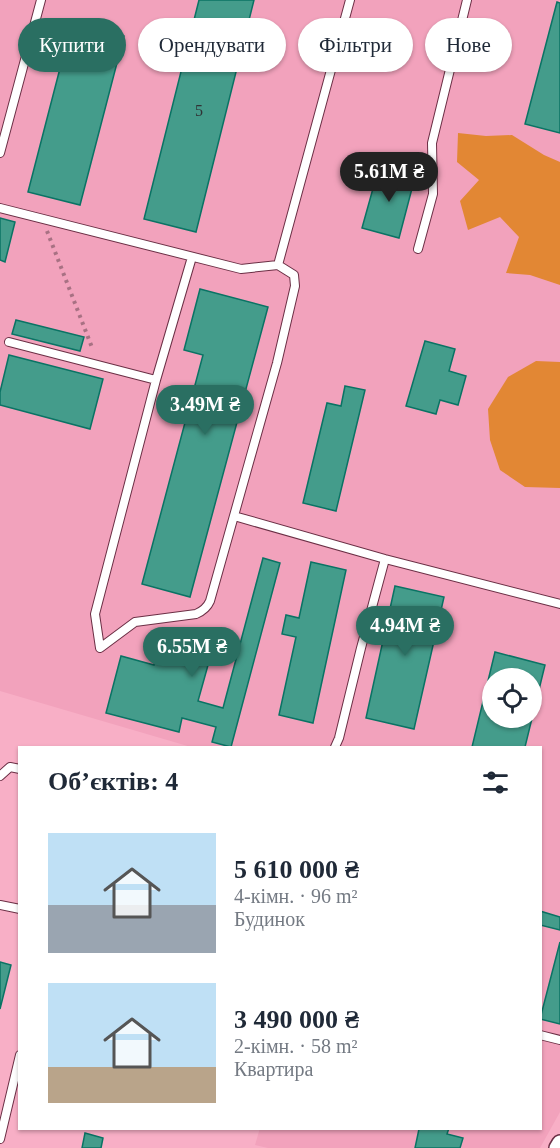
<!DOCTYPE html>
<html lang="uk">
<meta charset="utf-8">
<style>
body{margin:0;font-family:"Times New Roman",serif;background:#f2f2f3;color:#1f2937;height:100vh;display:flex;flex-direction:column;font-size:22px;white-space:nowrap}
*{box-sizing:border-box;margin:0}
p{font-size:20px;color:#747a83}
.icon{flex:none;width:33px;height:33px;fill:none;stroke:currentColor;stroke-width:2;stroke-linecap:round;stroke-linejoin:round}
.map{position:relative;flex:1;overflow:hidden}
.panel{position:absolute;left:18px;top:746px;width:524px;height:384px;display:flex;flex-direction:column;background:#fff;border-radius:0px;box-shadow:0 2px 4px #0004}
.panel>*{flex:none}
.banner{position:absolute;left:18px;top:18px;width:525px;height:54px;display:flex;gap:12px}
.fabs{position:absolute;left:482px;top:668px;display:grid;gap:12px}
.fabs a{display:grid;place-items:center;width:60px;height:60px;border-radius:50%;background:#fff;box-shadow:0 2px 4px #0004;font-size:30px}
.price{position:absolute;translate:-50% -51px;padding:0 14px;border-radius:21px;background:#2a6f62;color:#fff;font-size:20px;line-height:39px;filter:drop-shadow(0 2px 3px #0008)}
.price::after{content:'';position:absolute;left:50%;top:36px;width:18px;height:14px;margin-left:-9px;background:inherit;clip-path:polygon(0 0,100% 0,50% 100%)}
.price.selected{background:#222;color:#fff}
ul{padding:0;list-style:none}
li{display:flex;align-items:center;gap:18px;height:150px;padding:0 30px}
li span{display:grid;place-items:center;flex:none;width:168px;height:120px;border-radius:0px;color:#555}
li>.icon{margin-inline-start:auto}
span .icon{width:72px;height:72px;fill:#fffc;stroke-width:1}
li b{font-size:26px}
h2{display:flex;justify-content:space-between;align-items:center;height:72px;padding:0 30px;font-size:26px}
.tag{padding:0 21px;border-radius:27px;background:#fff;box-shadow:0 2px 4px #0004;font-size:21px;line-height:54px}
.tag.selected{background:#2a6f62;color:#fff}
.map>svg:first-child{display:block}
.built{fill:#f2a2bc;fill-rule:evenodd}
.green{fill:#e28734}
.building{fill:#449c8b;stroke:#0a7364;stroke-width:1.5;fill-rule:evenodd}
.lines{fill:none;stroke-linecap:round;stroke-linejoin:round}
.lane-casing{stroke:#6b2f45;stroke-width:10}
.street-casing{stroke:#6b2f45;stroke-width:18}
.path{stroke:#a87183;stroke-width:4;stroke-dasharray:3 4.5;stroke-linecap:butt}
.lane{stroke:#fff;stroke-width:8}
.street{stroke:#fff;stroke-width:15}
.labels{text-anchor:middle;stroke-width:4.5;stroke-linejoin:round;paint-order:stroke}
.number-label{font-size:16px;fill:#303235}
</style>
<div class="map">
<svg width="560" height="1148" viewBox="0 0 560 1148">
<rect width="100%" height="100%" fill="#f8afc6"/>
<path class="built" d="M0 0H560V1112L540 1148H268L255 1145 260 1128H540V747H191L0 691ZM492 678H531V717H492Z"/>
<path class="green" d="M458 133 486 136 512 135 544 155 560 162V285L530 275 506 273 519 237 500 217 468 230 460 201 479 180 457 162Z
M536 361 560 362V488L525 487 500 470 490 440 488 409 508 377Z"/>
<path class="building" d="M199 0H254L196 232 144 219Z
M557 2 560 3V133L525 124Z
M72 22 124 36 80 205 28 192Z
M379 167 415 177 399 238 362 228Z
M0 218 15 222 5 262 0 260Z
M200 289 268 307 190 597 142 584 203 355 184 350Z
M16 320 84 337 80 351 12 334Z
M425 341 455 349 449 371 466 376 458 405 440 400 436 414 406 406Z
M9 355 103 379 90 429 0 405V392Z
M345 386 365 390 336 511 303 503 327 403 341 406Z
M263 558 280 563 231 747 212 742 216 727 182 718 179 732 106 713 121 656 154 665 159 644 210 658 198 701 223 708Z
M311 562 346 570 313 723 279 715 296 637 282 634 286 615 299 618Z
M395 586 444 597 414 729 366 718Z
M495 652 545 665 525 747H472ZM492 678H531V717H492Z
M540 911 560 917V930L540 925Z
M560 942V1024L540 1019Z
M0 962 11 965 0 1009Z
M414 1128H449L447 1134 463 1138 460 1148H415L419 1129Z
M85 1133 103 1138 101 1148H82Z"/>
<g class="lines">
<g class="lane-casing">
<path id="lane" d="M0 153 41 0
M0 208 241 269 278 265 350 0
M418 249 433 194 432 143 467 0
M9 342 156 380 192 257
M156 380 95 614 100 648 135 622 196 614C203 611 207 608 210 601L277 363 295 286 294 275 278 265
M234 516 385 559 560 604
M335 747 339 738 361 648 385 559
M0 776 10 767 20 769
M0 905 20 909
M540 1035 560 1040
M0 1139 20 1055"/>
</g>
<g class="street-casing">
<path id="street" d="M557 1148 560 1143"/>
</g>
<path class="path" d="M47 231 93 350"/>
<use href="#lane" class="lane"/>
<use href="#street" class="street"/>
</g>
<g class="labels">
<g class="number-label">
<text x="199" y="116">5</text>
</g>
</g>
</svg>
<div class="fabs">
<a><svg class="icon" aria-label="locate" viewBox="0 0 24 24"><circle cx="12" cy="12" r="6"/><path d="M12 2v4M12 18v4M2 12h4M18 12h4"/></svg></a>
</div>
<b class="price selected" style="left:389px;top:203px">5.61M ₴</b>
<b class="price" style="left:205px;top:436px">3.49M ₴</b>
<b class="price" style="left:405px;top:657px">4.94M ₴</b>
<b class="price" style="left:192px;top:678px">6.55M ₴</b>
<div class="banner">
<a class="tag selected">Купити</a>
<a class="tag">Орендувати</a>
<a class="tag">Фільтри</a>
<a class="tag">Нове</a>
</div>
<section class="panel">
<h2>Об’єктів: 4<svg class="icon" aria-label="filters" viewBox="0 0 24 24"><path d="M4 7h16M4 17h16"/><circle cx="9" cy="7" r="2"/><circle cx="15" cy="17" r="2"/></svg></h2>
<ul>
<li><span style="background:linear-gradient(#bfe0f5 60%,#9aa5b1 0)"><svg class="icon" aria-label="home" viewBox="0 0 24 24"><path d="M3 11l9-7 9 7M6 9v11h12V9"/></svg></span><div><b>5 610 000 ₴</b><p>4-кімн. · 96 m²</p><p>Будинок</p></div></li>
<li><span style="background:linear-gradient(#bfe0f5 70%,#b9a48a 0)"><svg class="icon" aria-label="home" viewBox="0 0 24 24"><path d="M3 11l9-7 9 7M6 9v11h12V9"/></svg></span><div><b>3 490 000 ₴</b><p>2-кімн. · 58 m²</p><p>Квартира</p></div></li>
</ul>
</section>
</div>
